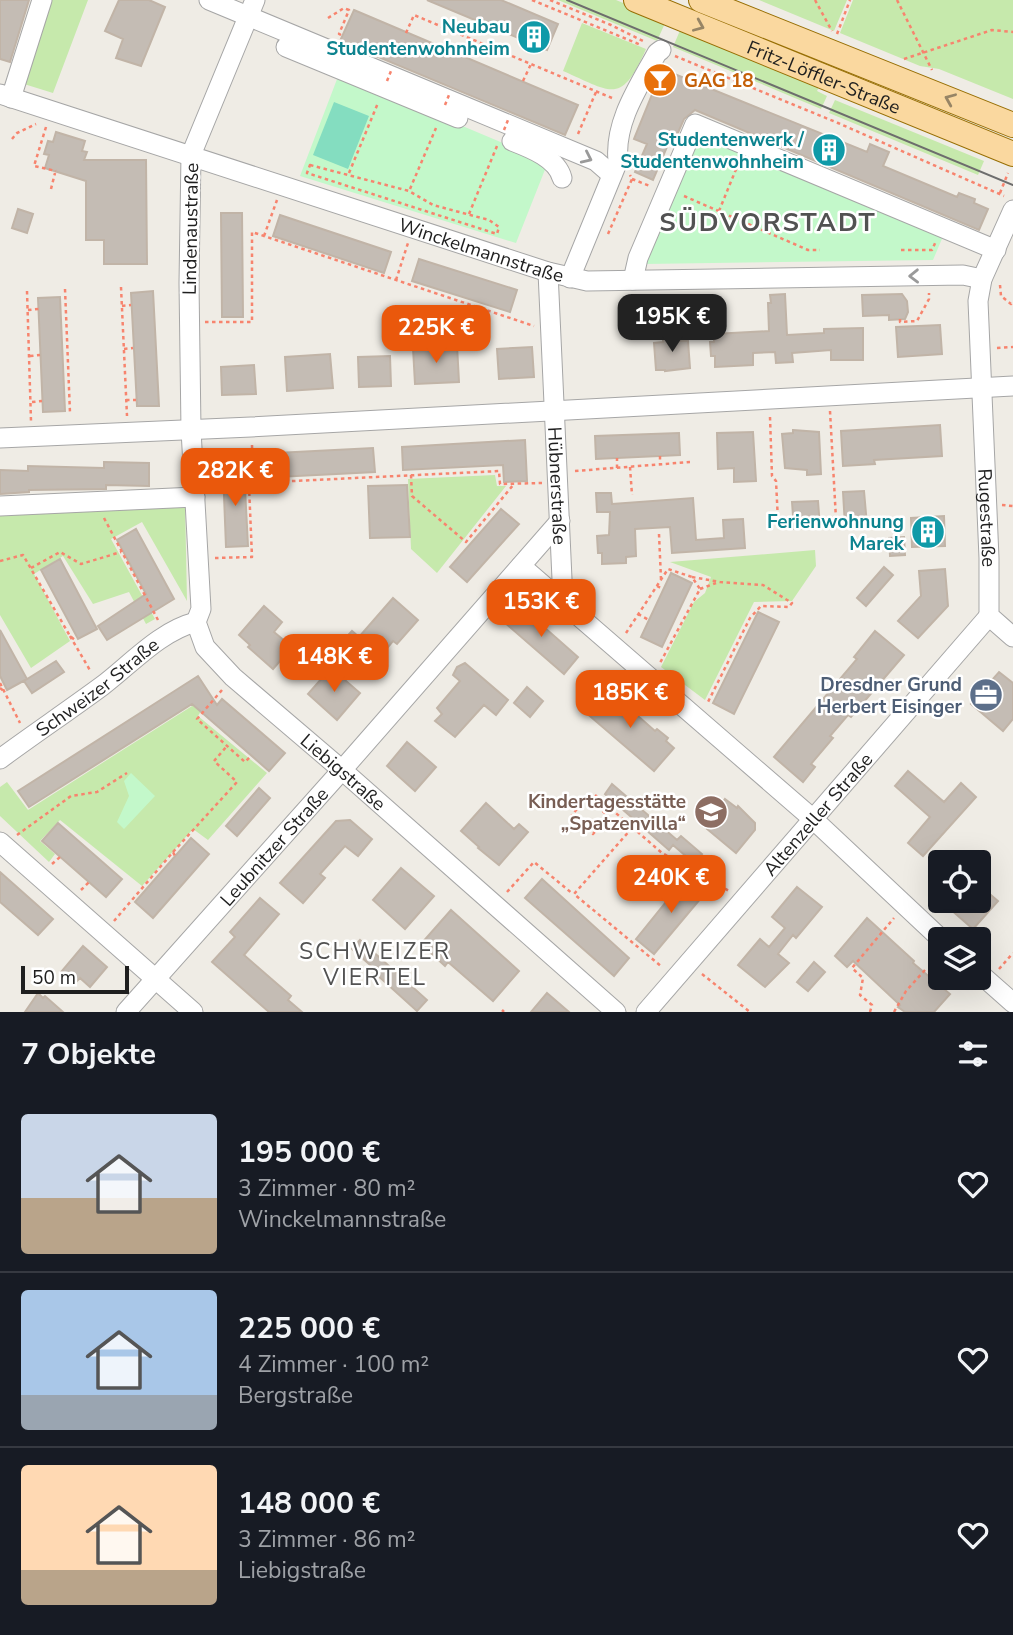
<!DOCTYPE html>
<html lang="de">
<meta charset="utf-8">
<style>
body{margin:0;font-family:"Nunito Sans",sans-serif;background:#20242c;color:#f1f3f6;height:100vh;display:flex;flex-direction:column;font-size:26px;white-space:nowrap}
*{box-sizing:border-box;margin:0}
p{font-size:23px;color:#9ea1a6}
.icon{flex:none;width:38px;height:38px;fill:none;stroke:currentColor;stroke-width:2;stroke-linecap:round;stroke-linejoin:round}
.map{position:relative;height:1012px;overflow:hidden}
.panel{display:flex;flex-direction:column;background:#171b24;flex:1}
.panel>*{flex:none}
.fabs{position:absolute;left:928px;top:850px;display:grid;gap:14px}
.fabs a{display:grid;place-items:center;width:63px;height:63px;border-radius:7px;background:#171b24;box-shadow:0 7px 28px #0002;font-size:35px}
.scale{position:absolute;left:21px;bottom:18px;width:108px;box-sizing:border-box;padding-left:7px;border:4px solid #1f1f1f;border-top:0;font-size:19px;line-height:24px;white-space:nowrap;color:#1f1f1f;-webkit-text-stroke:5px #fff;paint-order:stroke}
.price{position:absolute;translate:-50% -60px;padding:0 16px;border-radius:14px;background:#ea580c;color:#fff;font-size:23px;line-height:46px;filter:drop-shadow(0 2px 4px #0008)}
.price::after{content:'';position:absolute;left:50%;top:42px;width:21px;height:16px;margin-left:-10px;background:inherit;clip-path:polygon(0 0,100% 0,50% 100%)}
.price.selected{background:#222;color:#fff}
ul{padding:0;list-style:none}
li{display:flex;align-items:center;gap:21px;height:175px;padding:0 21px}
li+li{border-top:2px solid #363941}
li span{display:grid;place-items:center;flex:none;width:196px;height:140px;border-radius:7px;color:#555}
li>.icon{margin-inline-start:auto}
span .icon{width:84px;height:84px;fill:#fffc;stroke-width:1}
li b{font-size:30px}
h2{display:flex;justify-content:space-between;align-items:center;height:84px;padding:0 21px;font-size:30px}
.map>svg:first-child{display:block}
.grass{fill:#c6e9ac}
.park{fill:#c3f8ca}
.pitch{fill:#84ddc0}
.building{fill:#c4bcb4;stroke:#c1b4a7;stroke-width:2}
.lines{fill:none;stroke-linecap:round;stroke-linejoin:round}
.minor-casing{stroke:#a6a6a6;stroke-width:21}
.major-casing{stroke:#976e03;stroke-width:26}
.path{stroke:#f7846e;stroke-width:2.5;stroke-dasharray:3.5 3.5;stroke-linecap:butt}
.minor{stroke:#fff;stroke-width:19}
.major{stroke:#fad89f;stroke-width:24}
.tram{stroke:#6d6d6d;stroke-width:2}
.path-bridge{stroke:#f7846e;stroke-width:2.5;stroke-dasharray:3.5 3.5;stroke-linecap:butt}
.oneway{stroke:#978565}
.oneway2{stroke:#9a9a9a}
.labels{text-anchor:middle;stroke-width:5;stroke-linejoin:round;paint-order:stroke}
.culture-label{font-size:19px;font-weight:bold;fill:#0d838f;stroke:#fff;text-anchor:end}
.street-label{font-size:19px;fill:#1f1f1f;stroke:#fff}
.food-label{font-size:19px;font-weight:bold;fill:#c56008;stroke:#fff;text-anchor:start}
.service-label{font-size:19px;font-weight:bold;fill:#4e5e75;stroke:#fff;text-anchor:end}
.education-label{font-size:19px;font-weight:bold;fill:#785e54;stroke:#fff;text-anchor:end}
.quarter-label{font-size:23px;letter-spacing:2px;fill:#525252;stroke:#fff}
.district-label{font-size:26px;font-weight:bold;letter-spacing:2px;fill:#525252;stroke:#fff}
</style>
<div class="map">
<svg width="1013" height="1012" viewBox="0 0 1013 1012">
<rect width="100%" height="100%" fill="#efece5"/>
<path class="grass" d="M51 0H88L53 93 24 84Z
M558 0H616L666 21 657 41Z
M759 0H847L834 31Z
M853 0H1013V99L939 69 920 66 840 33Z
M582 23 646 49C621 106 612 92 563 71Z
M681 28 820 85 817 91 827 96 821 109 673 47Z
M835 100 984 161 978 175 829 113Z
M495 475 497 486H506L437 573 411 549 408 479Z
M185 502 187 601 142 522 111 539 155 619 146 624 129 592 93 604 63 556 34 574 70 641 31 668 0 615V510Z
M815 550 816 566 792 601 754 602 705 700 661 667 694 602 705 593 711 577 670 562Z
M211 694 198 716 267 773 208 840 193 829 142 886 60 820 40 841 55 854 49 862 0 816V787L7 782 28 810Z"/>
<path class="park" d="M339 74 548 162 516 243 300 176Z
M709 137 944 234 933 260 644 264 696 143Z
M131 773 155 796 124 829 117 822 129 796 124 781Z"/>
<path class="pitch" d="M334 102 369 116 348 169 313 155Z"/>
<path class="building" d="M0 0H29L10 62 0 59Z
M119 0H149L165 7 141 66 116 58 123 39 105 31Z
M427 0H501L558 24 547 50Z
M354 10 578 105 565 135 340 41Z
M662 69 867 152 870 144 889 152 883 166 957 197 959 193 975 199 974 203 988 209 979 230 695 110 684 119 673 144 669 142 653 180 635 172 647 144 634 139 653 92H651Z
M56 132 85 141 82 151 87 152 84 160H146L147 264H104V240H86V181L45 168 49 155 44 154 48 141 53 142Z
M18 209 33 214 27 233 12 228Z
M221 213H242L243 317H222Z
M280 215 391 252 384 273 273 236Z
M419 259 517 290 510 312 412 281Z
M153 291 159 406H137L131 293Z
M785 294 787 335 824 333V329L863 328V360H831V350L792 353 793 362 776 363 775 352 753 353V365L715 367V356H711L710 342H714V334L769 331 768 303H771L770 295Z
M902 294 907 301 908 312 905 319 889 320V315L863 316 862 295Z
M653 295 654 307 641 308 640 296Z
M60 297 65 411 43 412 38 298Z
M940 325 942 354 898 357 896 327Z
M679 335V341H688L690 368 665 371V370H656L654 343 663 342V336Z
M457 345 459 382 415 384 413 348Z
M532 347 534 377 499 379 497 349Z
M330 354 333 388 287 391 285 357Z
M390 356 391 386 359 387 358 357Z
M254 365 256 394 222 395 221 367Z
M940 425 942 456 874 460 875 464 843 466 841 431Z
M793 430 819 432 821 474 807 475V470L785 468 782 434 793 433Z
M753 432 756 481 734 482V468L718 469 717 433Z
M679 433 680 455 596 459 595 436Z
M525 440 527 481 504 482 503 465 403 470 402 447Z
M373 448 375 472 258 478 257 454Z
M104 462 149 463V486L106 485V489L29 490V492L0 494V470L28 471V466L104 468Z
M244 469 248 546 226 547 223 470Z
M407 485 410 537 370 538 368 486Z
M864 491 867 525 845 526 843 492Z
M596 493H611L612 504 693 498 696 540 724 538 723 520 743 519 745 548 672 553 670 527 635 529 636 556 626 557V563L602 564V553H598L597 536 609 535 610 512H597Z
M818 501 820 527 794 529 792 502Z
M501 509 519 524 467 582 450 567Z
M944 516 945 546 912 547 911 518Z
M136 529 174 599 107 640 98 626 146 594 117 540Z
M904 537 905 555 890 556 889 538Z
M60 559 97 629 78 639 41 570Z
M884 567 893 575 866 606 857 598Z
M945 569 948 606 918 638 898 621 921 596 919 571Z
M671 573 692 583 662 647 641 637Z
M393 598 418 620 397 644 393 641 388 647 377 637 358 658 341 643 352 631 359 637Z
M519 605 578 657 564 674 504 622Z
M264 606 282 622 274 632 292 647 273 669 248 647 250 645 239 635Z
M758 612 779 622 734 714 713 703Z
M0 630 27 679 7 690 0 676Z
M875 631 904 655 851 717 848 715 830 736 833 738 811 764 815 767 803 782 774 757 857 659 854 657Z
M56 661 64 672 32 693 24 681Z
M465 663 508 700 496 715 484 705 455 737 435 721 442 714 437 708 460 681 453 675 457 667Z
M331 668 360 693 337 720 308 694Z
M999 672 1013 683V719L1003 731 971 704Z
M198 676 217 705 222 699 285 753 269 771 192 704 29 807 18 791Z
M527 687 543 701 530 717 514 703Z
M606 688 655 731 657 729 668 738 666 741 674 748 654 771 585 712Z
M407 742 436 767 415 791 387 766Z
M908 771 944 802 961 783 976 797 923 856 908 843 930 817 895 786Z
M612 784 677 840 681 836 702 854 694 863 673 845 669 850 605 794Z
M259 788 270 798 237 836 226 826Z
M725 799 737 808 738 806 755 823V830L736 853 707 829 714 821 710 818Z
M486 803 514 829 519 824 528 832 499 865 478 848 479 847 461 831Z
M350 820 372 839 358 856 345 846 320 874 325 878 303 903 280 883 336 821Z
M58 823 122 879 106 897 42 841Z
M191 838 209 854 153 918 135 902Z
M401 868 434 896 405 929 373 900Z
M0 872 53 919 38 935 0 902Z
M687 876 706 892 654 954 636 939Z
M542 879 629 958 614 976 525 898Z
M978 884 998 901 973 929 941 901H978Z
M797 887 822 907 796 938 793 935 778 954 789 963 765 987 738 965 760 939 769 947 785 928 772 917Z
M260 898 279 914 244 955 291 996 288 1000 302 1012H269L212 962 235 937 230 932Z
M451 910 519 971 493 1001 448 962 445 966 421 944Z
M867 918 914 961 913 963 950 994 934 1012H905L898 1007 900 1005 853 961 847 967 835 956Z
M360 940 427 1000 417 1011 376 974 378 972 352 949Z
M83 946 107 967 90 987 80 978 75 983 61 972Z
M814 962 825 972 808 991 797 982Z
M38 993 43 998 45 996 63 1012H25Z
M547 993 569 1012H531Z"/>
<g class="lines">
<g class="minor-casing">
<g id="minor">
<path d="M209 0 596 161 612 175"/>
<path id="s1" d="M255 0 191 155 189 283 191 430 201 609 196 622 205 647 233 677 342 770 616 1012"/>
<path d="M286 47 458 118"/>
<path id="s2" d="M0 94 548 272 587 281 963 275 982 279"/>
<path d="M11 98 42 0"/>
<path d="M512 141C530 148 557 158 562 178"/>
<path id="s3" d="M1013 210 982 279 978 301 989 558V616L1013 637"/>
<path id="s4" d="M548 272 563 601"/>
<path d="M570 278 618 161C614 122 639 86 657 53L661 50"/>
<path d="M633 280 638 258 695 124 996 250"/>
<path d="M0 438 251 427 1013 386"/>
<path d="M0 506 195 497"/>
<path d="M521 566 813 819 942 940"/>
<path id="s5" d="M0 759C34 734 68 711 102 686 131 664 160 631 196 622"/>
<path d="M0 842 193 1012"/>
<path d="M978 972 1013 1003"/>
<path id="s6" d="M126 1012 342 770 560 521"/>
<path id="s7" d="M646 1012 989 616"/>
</g>
</g>
<g class="major-casing">
<g id="major">
<path id="s8" d="M636 0 1013 154"/>
<path d="M701 0 1013 125"/>
</g>
</g>
<path class="path" d="M532 0 641 45
M550 0 611 25 643 41
M815 0 832 31
M897 0 932 70
M328 18 344 8 349 10 339 34 343 36
M406 33 414 15 612 98
M837 34 850 0
M675 56 838 123 1004 196
M465 57 472 41
M904 59 992 30 1013 32
M523 81 531 64
M46 127 34 166 56 171
M578 134 596 92
M12 139 17 133 36 124
M310 165 409 191 433 205 489 220 499 227 497 234 307 173Z
M349 173 378 103
M632 179 650 186
M51 189 55 173
M410 189 436 128
M1000 193 1008 173
M684 196 808 250H820
M719 211 739 162
M469 214 497 146
M608 234 632 179 630 175
M264 236 277 200
M901 250H932L936 241
M396 280 408 243
M1000 285 1001 296 1011 304 1013 301
M121 287 127 416
M65 289 70 413
M27 291 31 421
M122 306 131 305
M28 310 39 309
M900 319V322L917 321 929 299V293
M205 322H252V232L534 326
M997 348 1013 347
M124 349 133 348
M30 356 40 355
M126 400H136
M32 402 42 401
M830 411 836 519
M770 417 772 476 776 481 778 521
M252 445 253 483 499 471 500 484 542 483
M660 456V464
M630 467 632 495
M617 468V458
M575 471 690 462
M411 475 412 496 466 542 514 484
M1002 505 1013 506
M104 518 158 620
M659 534 661 579
M215 558 252 557 249 486 253 483
M0 561 23 555 70 636 75 640 74 642
M31 568 60 552 81 564 121 552
M692 577 720 582 763 585 792 603 789 607 761 606 750 618 707 704
M657 586 663 589
M700 589 716 583
M638 614 649 620
M626 633 668 569 692 577 700 589 660 663
M70 636 91 672
M0 683 20 723
M0 688 5 692
M222 690 197 719 245 762 251 756
M595 795 662 853 729 891
M587 797 608 816 593 834 572 815Z
M632 828 574 894 662 967
M17 835 71 796 97 792 127 773
M173 852 237 782 214 761 227 746
M52 864 60 857
M81 890 89 882
M507 892 534 862 573 894
M114 921 173 852 175 856
M999 969 1013 953
M702 974 750 1012
M502 1010 504 1012
M870 1012 872 1005 860 995 863 978 852 968 894 918
M894 1012 906 991 925 970 930 972 940 960"/>
<use href="#minor" class="minor"/>
<use href="#major" class="major"/>
<path class="tram" d="M567 0 1013 185"/>
<path class="path-bridge" d="M387 81 391 71
M445 105 449 95
M504 130 508 120"/>
</g>
<defs><path id="oneway-chevron" d="M-2-3.5L2.5 0L-2 3.5" fill="none" stroke-width="1.6" stroke-linecap="round" stroke-linejoin="round" transform="scale(1.75)"/></defs>
<g class="oneway">
<use href="#oneway-chevron" transform="translate(699 26) rotate(23)"/>
<use href="#oneway-chevron" transform="translate(950 99) rotate(-157)"/>
</g>
<g class="oneway2">
<use href="#oneway-chevron" transform="translate(587 158) rotate(25)"/>
<use href="#oneway-chevron" transform="translate(914 276) rotate(179)"/>
</g>
<defs>
<g id="building-disc" transform="scale(1.75)"><circle r="9.5" fill="#0f9aa8" stroke="#fff"/><path d="M-4-6H4V6H1V3H-1V6H-4ZM-2.5-4.3h1.7v1.8h-1.7ZM.8-4.3h1.7v1.8H.8ZM-2.5-1h1.7V.8h-1.7ZM.8-1h1.7V.8H.8Z" fill="#fff"/></g>
<g id="bar-disc" transform="scale(1.75)"><circle r="9.5" fill="#e8710a" stroke="#fff"/><path d="M-6-5H6L.8 .8V4.5H3.5V6h-7V4.5H-.8V.8Z" fill="#fff"/></g>
<g id="office-disc" transform="scale(1.75)"><circle r="9.5" fill="#5c6f8a" stroke="#fff"/><path d="M-6-3h4V-5.5h4V-3h4V5H-6ZM-1-4.5V-3h2v-1.5ZM-6 0V1H6V0Z" fill="#fff"/></g>
<g id="school-disc" transform="scale(1.75)"><circle r="9.5" fill="#8d6e63" stroke="#fff"/><path d="M0-5L7-2L0 1L-7-2ZM-4 1L0 2.5L4 1V4Q0 6-4 4Z" fill="#fff"/></g>
</defs>
<g fill-rule="evenodd">
<use href="#building-disc" x="534" y="37"/>
<use href="#bar-disc" x="660" y="80"/>
<use href="#building-disc" x="829" y="150"/>
<use href="#building-disc" x="928" y="532"/>
<use href="#office-disc" x="986" y="695"/>
<use href="#school-disc" x="711" y="812"/>
</g>
<g class="labels">
<g class="culture-label">
<text x="510" y="33">Neubau<tspan x="510" dy="22">Studentenwohnheim</tspan></text>
<text x="804" y="146">Studentenwerk /<tspan x="804" dy="22">Studentenwohnheim</tspan></text>
<text x="904" y="528">Ferienwohnung<tspan x="904" dy="22">Marek</tspan></text>
</g>
<g class="street-label">
<text dy="7" stroke="none"><textPath href="#s8" startOffset="203">Fritz-Löffler-Straße</textPath></text>
<text transform="translate(190 229) rotate(-89)" y="7">Lindenaustraße</text>
<text dy="7" stroke="none"><textPath href="#s2" startOffset="506">Winckelmannstraße</textPath></text>
<text dy="7" stroke="none"><textPath href="#s4" startOffset="214">Hübnerstraße</textPath></text>
<text dy="7" stroke="none"><textPath href="#s3" startOffset="315">Rugestraße</textPath></text>
<text dy="7" stroke="none"><textPath href="#s5" startOffset="121">Schweizer Straße</textPath></text>
<text dy="7" stroke="none"><textPath href="#s1" startOffset="849">Liebigstraße</textPath></text>
<text dy="7" stroke="none"><textPath href="#s7" startOffset="262">Altenzeller Straße</textPath></text>
<text dy="7" stroke="none"><textPath href="#s6" startOffset="222">Leubnitzer Straße</textPath></text>
</g>
<g class="food-label">
<text x="684" y="87">GAG 18</text>
</g>
<g class="service-label">
<text x="962" y="691">Dresdner Grund<tspan x="962" dy="22">Herbert Eisinger</tspan></text>
</g>
<g class="education-label">
<text x="686" y="808">Kindertagesstätte<tspan x="686" dy="22">„Spatzenvilla“</tspan></text>
</g>
<g class="quarter-label">
<text x="375" y="959">SCHWEIZER<tspan x="375" dy="26">VIERTEL</tspan></text>
</g>
<g class="district-label">
<text x="768" y="231">SÜDVORSTADT</text>
</g>
</g>
</svg>
<div class="fabs">
<a><svg class="icon" aria-label="locate" viewBox="0 0 24 24"><circle cx="12" cy="12" r="6"/><path d="M12 2v4M12 18v4M2 12h4M18 12h4"/></svg></a>
<a><svg class="icon" aria-label="layers" viewBox="0 0 24 24"><path d="M12 4l9 5-9 5-9-5zM3 14l9 5 9-5"/></svg></a>
</div>
<div class="scale">50 m</div>
<b class="price selected" style="left:672px;top:354px">195K €</b>
<b class="price" style="left:436px;top:365px">225K €</b>
<b class="price" style="left:235px;top:508px">282K €</b>
<b class="price" style="left:541px;top:639px">153K €</b>
<b class="price" style="left:334px;top:694px">148K €</b>
<b class="price" style="left:630px;top:730px">185K €</b>
<b class="price" style="left:671px;top:915px">240K €</b>
</div>
<section class="panel">
<h2>7 Objekte<svg class="icon" aria-label="filters" viewBox="0 0 24 24"><path d="M4 7h16M4 17h16"/><circle cx="9" cy="7" r="2"/><circle cx="15" cy="17" r="2"/></svg></h2>
<ul>
<li><span style="background:linear-gradient(#c9d6e8 60%,#b9a48a 0)"><svg class="icon" aria-label="home" viewBox="0 0 24 24"><path d="M3 11l9-7 9 7M6 9v11h12V9"/></svg></span><div><b>195 000 €</b><p>3 Zimmer · 80 m²</p><p>Winckelmannstraße</p></div><svg class="icon" aria-label="heart" viewBox="0 0 24 24"><path d="M12 20l-8-8c-3-5 5-10 8-4 3-6 11-1 8 4z"/></svg></li>
<li><span style="background:linear-gradient(#a9c7e8 75%,#9aa5b1 0)"><svg class="icon" aria-label="home" viewBox="0 0 24 24"><path d="M3 11l9-7 9 7M6 9v11h12V9"/></svg></span><div><b>225 000 €</b><p>4 Zimmer · 100 m²</p><p>Bergstraße</p></div><svg class="icon" aria-label="heart" viewBox="0 0 24 24"><path d="M12 20l-8-8c-3-5 5-10 8-4 3-6 11-1 8 4z"/></svg></li>
<li><span style="background:linear-gradient(#ffd9b3 75%,#b9a48a 0)"><svg class="icon" aria-label="home" viewBox="0 0 24 24"><path d="M3 11l9-7 9 7M6 9v11h12V9"/></svg></span><div><b>148 000 €</b><p>3 Zimmer · 86 m²</p><p>Liebigstraße</p></div><svg class="icon" aria-label="heart" viewBox="0 0 24 24"><path d="M12 20l-8-8c-3-5 5-10 8-4 3-6 11-1 8 4z"/></svg></li>
</ul>
</section>
